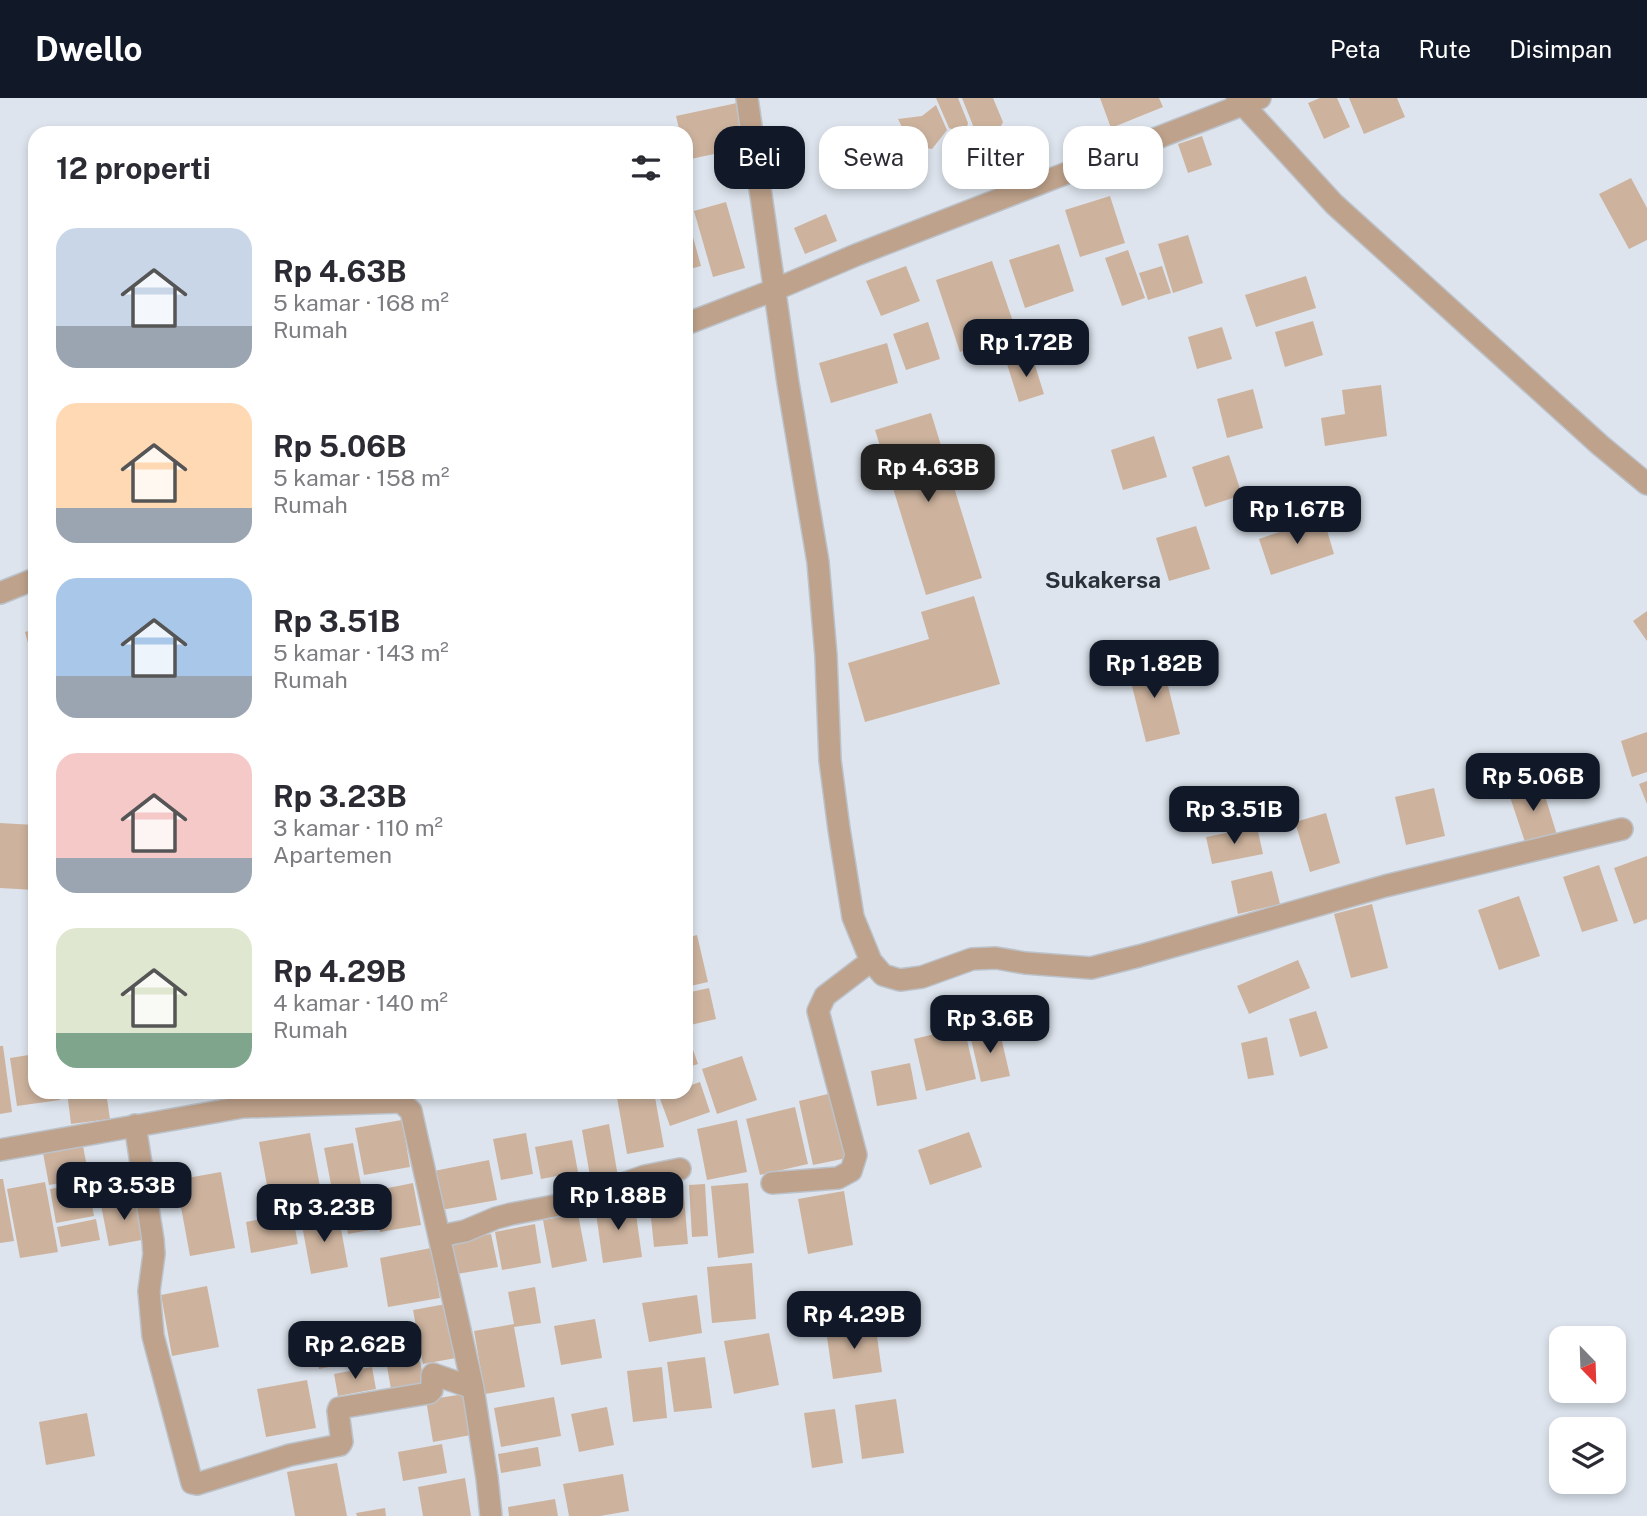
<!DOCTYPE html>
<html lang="id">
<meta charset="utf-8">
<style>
body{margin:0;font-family:"Public Sans",sans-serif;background:#f2f2f3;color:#2b2b33;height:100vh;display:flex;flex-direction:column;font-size:26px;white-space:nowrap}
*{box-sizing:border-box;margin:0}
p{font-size:23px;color:#7c7c81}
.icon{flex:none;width:38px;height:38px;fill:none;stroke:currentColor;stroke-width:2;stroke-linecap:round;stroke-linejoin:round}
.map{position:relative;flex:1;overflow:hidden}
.details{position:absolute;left:28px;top:28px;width:665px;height:973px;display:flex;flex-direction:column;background:#fff;border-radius:21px;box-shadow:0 4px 10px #0003}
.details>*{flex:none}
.guide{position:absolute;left:714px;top:28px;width:665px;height:63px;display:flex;gap:14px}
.needle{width:46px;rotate:157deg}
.fabs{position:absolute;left:1549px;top:1228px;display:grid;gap:14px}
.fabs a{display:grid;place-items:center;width:77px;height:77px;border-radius:14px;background:#fff;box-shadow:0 4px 10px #0003;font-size:35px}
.price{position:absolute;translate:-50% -60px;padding:0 16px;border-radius:14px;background:#111827;color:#fff;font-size:23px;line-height:46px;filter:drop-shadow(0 2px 4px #0008)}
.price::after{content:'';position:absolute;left:50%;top:42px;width:21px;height:16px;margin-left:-10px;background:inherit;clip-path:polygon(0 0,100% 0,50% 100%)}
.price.on{background:#222;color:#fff}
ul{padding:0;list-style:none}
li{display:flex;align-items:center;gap:21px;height:175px;padding:0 28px}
li span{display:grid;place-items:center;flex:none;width:196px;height:140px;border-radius:21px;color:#555}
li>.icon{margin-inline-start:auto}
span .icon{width:84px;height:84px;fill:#fffc;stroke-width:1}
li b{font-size:30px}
h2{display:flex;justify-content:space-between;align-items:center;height:84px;padding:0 28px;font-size:30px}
.tag{padding:0 24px;border-radius:21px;background:#fff;box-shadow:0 4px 10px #0003;font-size:24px;line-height:63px}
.tag.on{background:#111827;color:#fff}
header{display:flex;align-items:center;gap:42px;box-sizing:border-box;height:98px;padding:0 35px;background:#111827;color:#fff}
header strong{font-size:33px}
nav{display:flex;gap:38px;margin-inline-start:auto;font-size:24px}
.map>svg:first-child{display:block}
.building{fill:#cdb39e}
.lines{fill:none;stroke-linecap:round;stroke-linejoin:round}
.minor-casing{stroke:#bcc2ca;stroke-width:24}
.minor{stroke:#bea28b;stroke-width:21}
.labels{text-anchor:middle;stroke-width:6;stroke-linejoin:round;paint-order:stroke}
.quarter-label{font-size:23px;font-weight:bold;fill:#2b3138;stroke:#dde4ed}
</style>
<header>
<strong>Dwello</strong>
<nav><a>Peta</a><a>Rute</a><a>Disimpan</a></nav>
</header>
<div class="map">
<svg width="1647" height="1418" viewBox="0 0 1647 1418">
<rect width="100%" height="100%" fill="#dde4ed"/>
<path class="building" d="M936 0H958L968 25 965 37 949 30Z
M962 0H993L1003 24 994 42 976 35Z
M1100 0H1159L1163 9 1111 30Z
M1320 0H1337L1350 29 1324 41 1308 5Z
M1349 0H1397L1405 19 1364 36Z
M737 5 747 49 686 62V35H680L676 18Z
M936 7 947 32 932 51 911 47 898 21 922 18Z
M1202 38 1212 67 1188 75 1178 46Z
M1631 80 1647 110V142L1629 151 1599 96Z
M1110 98 1125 145 1080 159 1065 112Z
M726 104 745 170 713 179 694 113Z
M686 114 701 168 686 172Z
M826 116 837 143 805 156 794 130Z
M1188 137 1203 185 1173 195 1158 146Z
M1059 146 1074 193 1025 210 1009 162Z
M1128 152 1145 200 1122 208 1105 160Z
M992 163 1017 235 960 254 936 182Z
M906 168 920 203 881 218 866 183Z
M1162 168 1171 195 1148 202 1139 175Z
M1306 178 1316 210 1256 229 1245 197Z
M1313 223 1323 257 1285 269 1275 234Z
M928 224 940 261 906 272 893 236Z
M1222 229 1232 261 1197 271 1188 239Z
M887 245 898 285 831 305 819 265Z
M1032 258 1044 296 1019 304 1007 266Z
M1381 287 1387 338 1325 348 1321 320 1345 316 1342 292Z
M1253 291 1263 330 1227 340 1217 301Z
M931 315 982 480 926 497 875 332Z
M1154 338 1167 379 1123 392 1111 352Z
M1229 357 1242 397 1205 409 1192 369Z
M1317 399 1321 415 1281 429 1275 412Z
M1323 419 1334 456 1271 477 1259 441Z
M1196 428 1210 471 1169 483 1156 440Z
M974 498 1000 586 865 624 848 565 929 541 921 514Z
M1647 513V543L1633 523Z
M35 531V567H34L25 534Z
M1161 560 1180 636 1146 644 1127 568Z
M1647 634V674L1632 679 1621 643Z
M1540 682 1557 737 1526 747 1508 693Z
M1647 683V706L1639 686Z
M1434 690 1445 738 1406 747 1395 699Z
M1326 715 1340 765 1310 774 1295 724Z
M0 725 35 727V792L0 790Z
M1257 729 1263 756 1212 766 1206 739Z
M1647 758V821L1634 826 1614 770Z
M1599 767 1618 823 1582 834 1563 779Z
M1272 773 1280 806 1238 816 1231 783Z
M1519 798 1540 858 1499 872 1478 812Z
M1372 806 1388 870 1351 880 1334 816Z
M697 837 708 884 686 889V840Z
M1298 862 1310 890 1249 916 1237 888Z
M709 890 716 921 686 928V895Z
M1316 913 1328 950 1300 959 1289 921Z
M964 929 976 981 926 993 914 941Z
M999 930 1010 978 981 984 970 937Z
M686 932 698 966 686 970Z
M1267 939 1274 977 1248 981 1241 945Z
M0 948H3L12 1014 0 1016Z
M35 956V994H59L60 1002 17 1008 10 960Z
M742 958 757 1002 717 1016 702 971Z
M910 965 917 1001 877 1008 871 973Z
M700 984 710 1014 670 1028 659 998 670 994H686V989Z
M67 994H106L110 1021 71 1026Z
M616 994H654L664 1049 627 1056Z
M832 995 847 1060 813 1067 799 1003Z
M795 1009 808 1066 760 1077 746 1021Z
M402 1022 410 1069 364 1077 355 1030Z
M737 1022 747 1074 707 1082 697 1031Z
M609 1026 618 1079 591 1084 582 1032Z
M969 1034 982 1069 930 1087 918 1052Z
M310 1035 320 1089 269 1098 259 1044Z
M526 1035 533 1076 501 1082 493 1041Z
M572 1042 578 1074 541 1081 535 1049Z
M353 1045 362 1092 333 1097 324 1050Z
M83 1048 89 1080 49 1087 43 1055Z
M489 1062 497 1102 441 1112 434 1073Z
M221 1074 235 1150 190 1158 176 1082Z
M0 1081H3L14 1143 0 1145Z
M45 1084 58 1154 20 1160 7 1091Z
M88 1084 94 1118 56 1125 50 1091Z
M413 1085 421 1127 380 1134 373 1093Z
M748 1085 754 1155 718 1160 711 1088Z
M705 1086 708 1138 692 1139 689 1087Z
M683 1087 688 1146 654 1149 648 1090Z
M844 1093 853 1147 808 1156 798 1101Z
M370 1098 376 1131 348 1136 342 1104Z
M139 1100 147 1141 109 1148 101 1107Z
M634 1102 642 1159 603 1165 595 1108Z
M292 1115 298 1146 251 1155 246 1124Z
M338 1115 348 1169 311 1176 301 1122Z
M578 1116 587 1163 552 1170 543 1122Z
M96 1121 100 1142 61 1149 57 1129Z
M535 1126 541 1165 502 1172 495 1134Z
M491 1136 498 1169 457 1176 451 1143Z
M431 1150 440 1200 388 1209 380 1160Z
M752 1165 756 1221 712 1225 707 1169Z
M207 1188 219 1249 172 1258 161 1197Z
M535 1189 541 1225 514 1229 525 1289 485 1296 474 1233 514 1226 508 1194Z
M697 1197 702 1235 649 1244 642 1205Z
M446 1206 456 1260 423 1266 413 1212Z
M595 1221 602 1260 561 1267 554 1228Z
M875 1224 882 1274 833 1281 826 1232Z
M769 1235 779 1287 734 1296 724 1243Z
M378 1239 381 1259 319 1271 315 1250Z
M705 1259 712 1310 674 1314 667 1264Z
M420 1263 425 1290 392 1297 387 1268Z
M372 1269 376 1291 338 1298 334 1276Z
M662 1269 667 1320 633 1324 627 1273Z
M307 1282 316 1330 266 1339 257 1291Z
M464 1296 471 1337 433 1344 426 1302Z
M554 1299 561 1338 501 1349 494 1310Z
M896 1301 904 1355 862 1361 855 1307Z
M607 1309 614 1347 579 1354 571 1316Z
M835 1311 843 1365 812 1370 804 1315Z
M87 1315 95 1358 46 1367 39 1324Z
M442 1346 447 1375 403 1383 398 1354Z
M538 1349 541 1368 501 1375 498 1356Z
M337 1365 347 1418H295L287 1374Z
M623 1376 629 1413 600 1418H569L563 1386Z
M465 1380 471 1418H423L418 1389Z
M555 1401 558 1418H509L508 1409Z
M385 1410 386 1418H357L356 1415Z"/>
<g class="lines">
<g class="minor-casing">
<path id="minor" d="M747 0 788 285 818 464 826 558 830 662 839 731 853 819 871 863 883 877 900 882 922 879 972 861 996 860 1025 865 1091 870 1139 858 1385 788 1622 731
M1237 0 1334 106 1600 347 1647 386
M686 226 774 192 856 157 1260 0
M0 495 35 481
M241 994 243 1009 401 1004 411 1013 473 1290 487 1380 491 1418
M135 1027 153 1142 154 1156 149 1193 153 1238 192 1385 197 1386 290 1357 340 1347 342 1344 338 1313 339 1310 429 1295 432 1292V1278L433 1276 473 1290
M0 1052 243 1009
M772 1085 838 1080 851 1073 856 1057 818 913 825 898 871 863
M440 1138 465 1133 496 1120 511 1116 570 1105 645 1078 680 1071"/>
</g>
<use href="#minor" class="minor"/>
</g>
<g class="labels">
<g class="quarter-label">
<text x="1103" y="490">Sukakersa</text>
</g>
</g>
</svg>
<div class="fabs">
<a><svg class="needle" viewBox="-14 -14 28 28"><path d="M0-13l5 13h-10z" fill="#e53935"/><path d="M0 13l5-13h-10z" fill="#7c7c81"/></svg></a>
<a><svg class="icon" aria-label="layers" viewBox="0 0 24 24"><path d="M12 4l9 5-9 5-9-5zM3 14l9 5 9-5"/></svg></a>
</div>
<b class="price" style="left:1026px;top:281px">Rp 1.72B</b>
<b class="price on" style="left:928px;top:406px">Rp 4.63B</b>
<b class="price" style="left:1297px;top:448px">Rp 1.67B</b>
<b class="price" style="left:1154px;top:602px">Rp 1.82B</b>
<b class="price" style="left:1533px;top:715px">Rp 5.06B</b>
<b class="price" style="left:1234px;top:748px">Rp 3.51B</b>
<b class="price" style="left:990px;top:957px">Rp 3.6B</b>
<b class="price" style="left:124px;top:1124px">Rp 3.53B</b>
<b class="price" style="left:618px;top:1134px">Rp 1.88B</b>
<b class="price" style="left:324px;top:1146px">Rp 3.23B</b>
<b class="price" style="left:854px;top:1253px">Rp 4.29B</b>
<b class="price" style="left:355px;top:1283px">Rp 2.62B</b>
<div class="guide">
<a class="tag on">Beli</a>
<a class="tag">Sewa</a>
<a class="tag">Filter</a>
<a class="tag">Baru</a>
</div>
<section class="details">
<h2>12 properti<svg class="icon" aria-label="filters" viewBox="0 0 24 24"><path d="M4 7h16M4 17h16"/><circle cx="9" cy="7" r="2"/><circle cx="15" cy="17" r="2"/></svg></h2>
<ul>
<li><span style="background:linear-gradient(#c9d6e8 70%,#9aa5b1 0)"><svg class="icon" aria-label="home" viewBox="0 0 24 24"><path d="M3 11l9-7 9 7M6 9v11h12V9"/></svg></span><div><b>Rp 4.63B</b><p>5 kamar · 168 m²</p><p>Rumah</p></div></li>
<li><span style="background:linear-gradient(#ffd9b3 75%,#9aa5b1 0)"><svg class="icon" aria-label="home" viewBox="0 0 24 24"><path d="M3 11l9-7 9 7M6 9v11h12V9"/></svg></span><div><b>Rp 5.06B</b><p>5 kamar · 158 m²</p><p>Rumah</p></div></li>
<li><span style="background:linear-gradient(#a9c7e8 70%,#9aa5b1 0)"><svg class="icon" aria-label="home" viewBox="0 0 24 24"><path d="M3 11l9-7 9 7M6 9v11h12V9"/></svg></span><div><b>Rp 3.51B</b><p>5 kamar · 143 m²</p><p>Rumah</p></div></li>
<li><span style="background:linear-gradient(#f6c9c9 75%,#9aa5b1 0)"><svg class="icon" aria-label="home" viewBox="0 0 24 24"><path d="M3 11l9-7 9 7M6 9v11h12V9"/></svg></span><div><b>Rp 3.23B</b><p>3 kamar · 110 m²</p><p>Apartemen</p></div></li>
<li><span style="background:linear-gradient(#dfe7d0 75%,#7fa58c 0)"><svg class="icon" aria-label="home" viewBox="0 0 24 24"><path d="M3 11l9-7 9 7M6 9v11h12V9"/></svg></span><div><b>Rp 4.29B</b><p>4 kamar · 140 m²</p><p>Rumah</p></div></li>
</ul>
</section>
</div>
